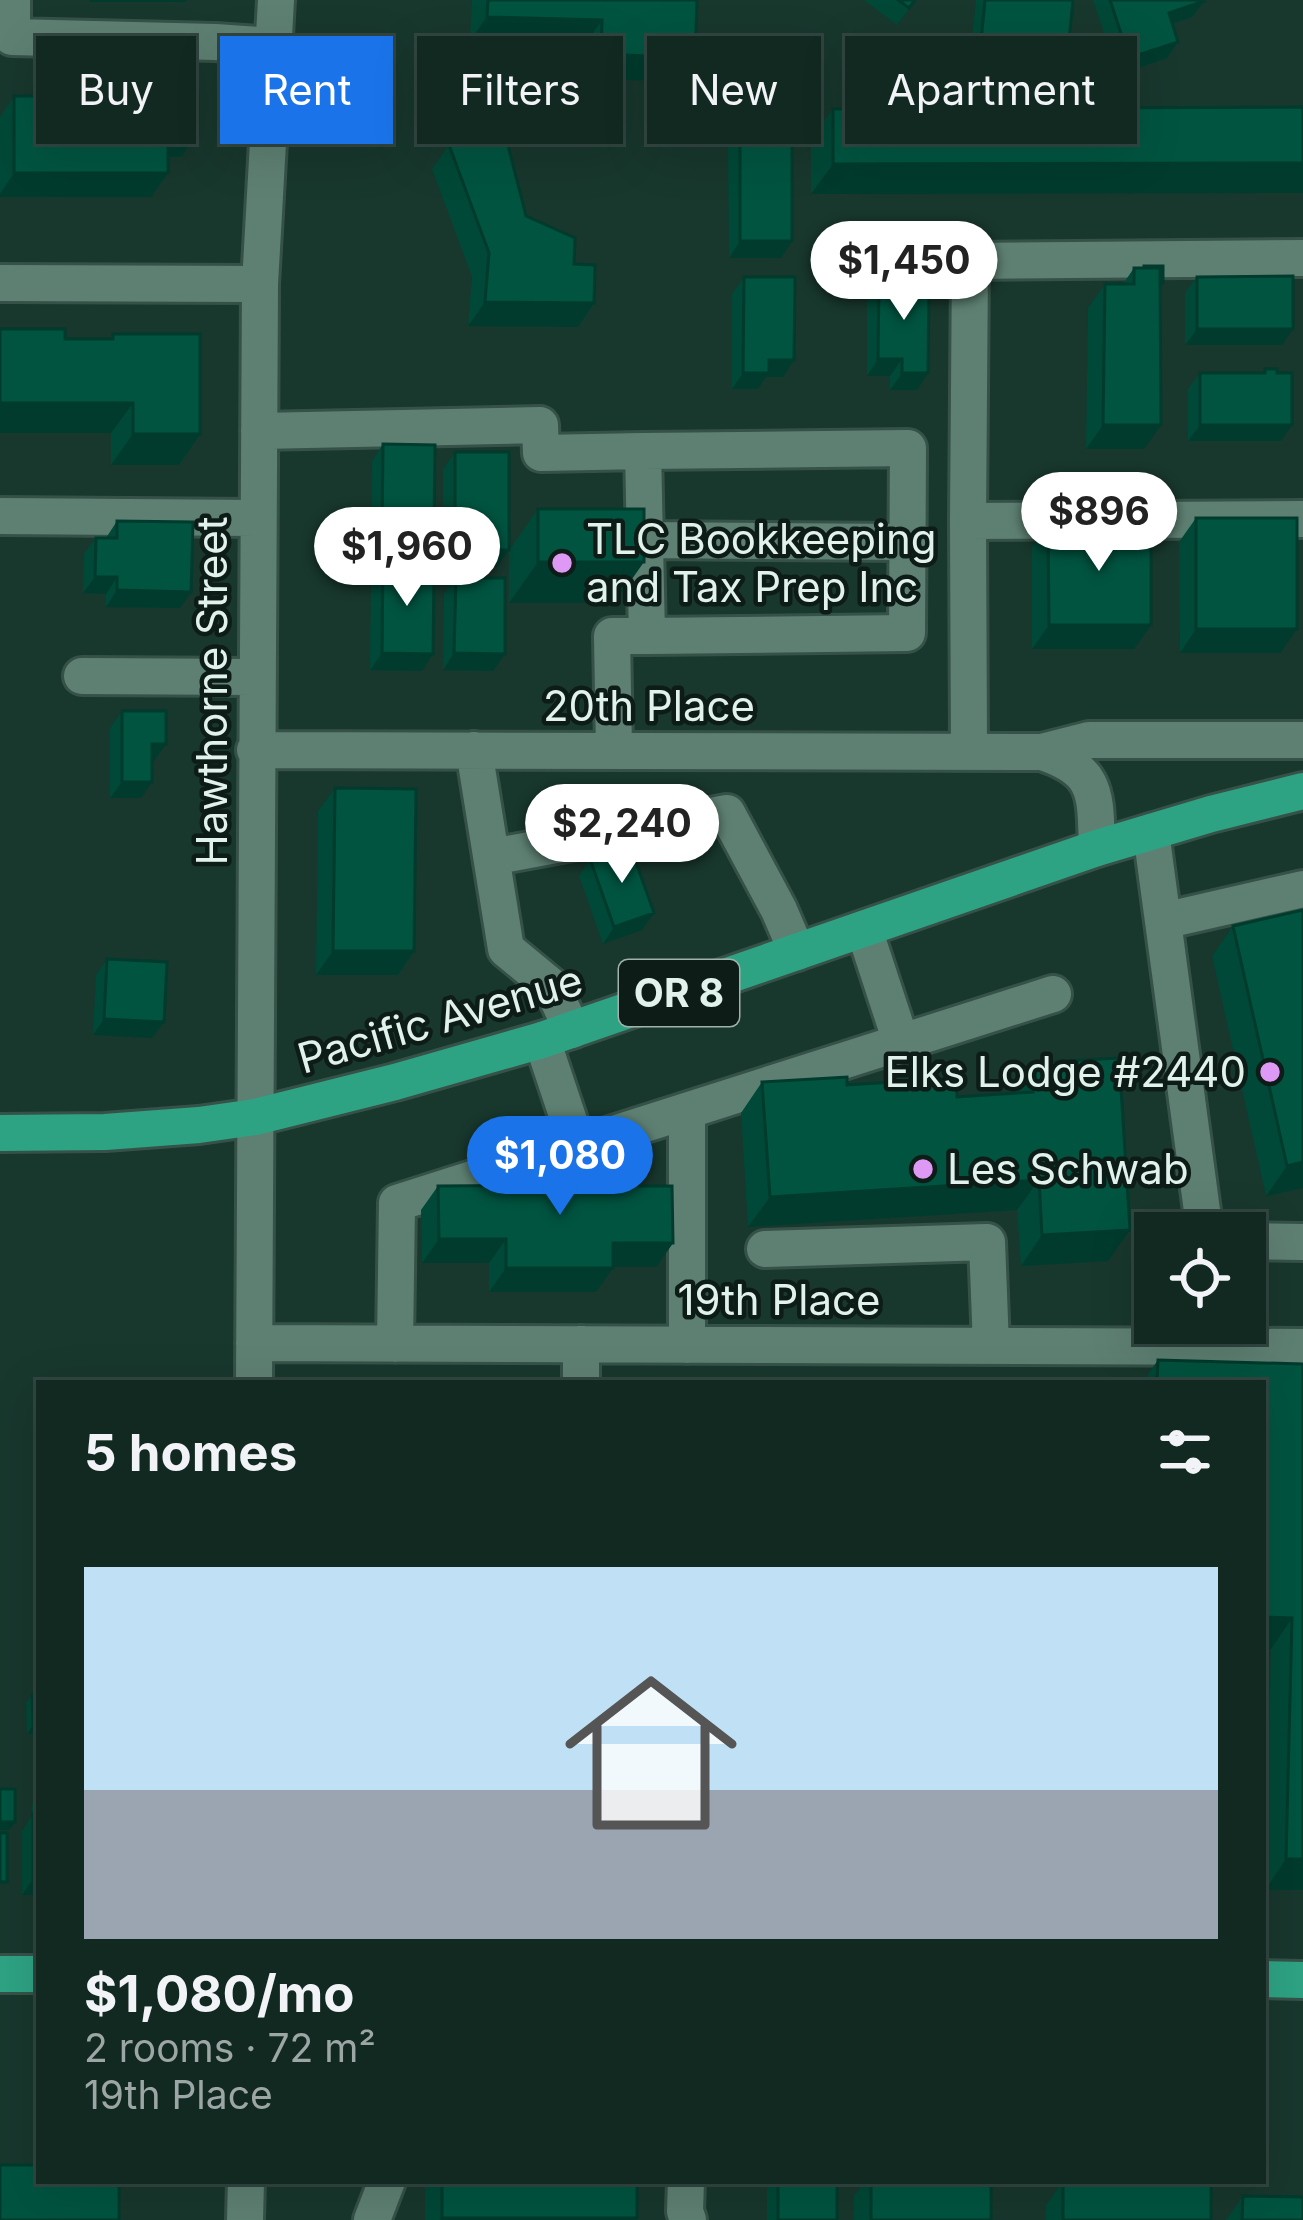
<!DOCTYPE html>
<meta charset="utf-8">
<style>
body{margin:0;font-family:Inter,sans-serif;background:#1f352f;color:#f1f3f6;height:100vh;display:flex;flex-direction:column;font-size:45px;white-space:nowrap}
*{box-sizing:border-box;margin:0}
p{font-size:39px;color:#9ca6a5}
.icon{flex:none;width:66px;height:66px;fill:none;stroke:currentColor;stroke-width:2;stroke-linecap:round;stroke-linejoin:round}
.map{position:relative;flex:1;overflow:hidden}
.drawer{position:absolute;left:36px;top:1380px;width:1230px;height:804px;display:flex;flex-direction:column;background:#122922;border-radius:0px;box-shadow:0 12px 48px #0002,0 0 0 3px #314540}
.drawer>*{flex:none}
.hud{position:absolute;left:36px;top:36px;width:1233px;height:108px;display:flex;gap:24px}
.controls{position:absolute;left:1134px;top:1212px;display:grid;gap:24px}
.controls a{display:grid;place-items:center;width:132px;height:132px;border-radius:0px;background:#122922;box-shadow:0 12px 48px #0002,0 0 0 3px #314540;font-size:60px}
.price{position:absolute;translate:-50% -102px;padding:0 27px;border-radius:42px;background:#fff;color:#222;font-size:39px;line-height:78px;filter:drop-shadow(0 3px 6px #0008)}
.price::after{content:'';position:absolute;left:50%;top:72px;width:36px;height:27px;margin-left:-18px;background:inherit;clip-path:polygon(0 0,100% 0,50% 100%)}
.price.current{background:#1a73e8;color:#fff}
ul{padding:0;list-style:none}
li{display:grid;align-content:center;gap:24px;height:636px;padding:0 48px}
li+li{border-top:3px solid #314540}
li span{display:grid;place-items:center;height:372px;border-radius:0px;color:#555}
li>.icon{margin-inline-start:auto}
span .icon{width:216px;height:216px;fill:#fffc;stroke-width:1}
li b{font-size:51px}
h2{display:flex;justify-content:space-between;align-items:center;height:144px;padding:0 48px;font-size:51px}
.pill{padding:0 42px;border-radius:0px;background:#122922;box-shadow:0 12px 48px #0002,0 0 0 3px #314540;font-size:42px;line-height:108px}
.pill.current{background:#1a73e8;color:#fff}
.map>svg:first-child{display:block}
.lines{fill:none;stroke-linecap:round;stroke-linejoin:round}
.minor-casing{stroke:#365248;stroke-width:42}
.major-casing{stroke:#365248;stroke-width:42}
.minor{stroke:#5e8073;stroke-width:36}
.major{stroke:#2ea384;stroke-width:36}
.wall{fill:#004837}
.shaded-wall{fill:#003b2d}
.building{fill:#005440;stroke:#003b2d;stroke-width:3}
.poi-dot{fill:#dd99f3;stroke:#0e1c17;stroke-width:4.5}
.labels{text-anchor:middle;stroke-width:9;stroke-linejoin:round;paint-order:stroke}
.shield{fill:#0e1c17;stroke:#a1b2ab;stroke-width:3}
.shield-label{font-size:39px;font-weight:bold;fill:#e0f2eb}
.poi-label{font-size:42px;fill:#e0f2eb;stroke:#0e1c17;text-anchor:start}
.street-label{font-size:42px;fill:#e0f2eb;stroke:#0e1c17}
</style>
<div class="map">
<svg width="1303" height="2220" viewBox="0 0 1303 2220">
<rect width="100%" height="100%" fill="#18372d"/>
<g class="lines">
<g class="minor-casing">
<path id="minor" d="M12 0V37L215 42 274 46
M851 262 1303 258
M0 283 260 284
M259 431 540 425 541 453 643 451 647 636H612L614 750
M643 451 908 448 907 633 647 636
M0 516 258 518
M968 521 970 261
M645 540 910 542
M82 676 256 677
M255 750 1042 752 1089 740H1303
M474 750 506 949 552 987 572 1030
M969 752 968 521 1303 519
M1042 752C1099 771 1095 794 1097 848
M1151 832 1205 1233
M492 857 727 813 779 910 797 952
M1163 921 1303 889
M864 929 901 1042
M542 1040 578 1148
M1245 1241 1303 1242
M765 1249 987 1242 991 1346
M254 1343 1303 1347
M395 1344 397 1203 1053 994
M581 1344V1383
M687 1345V1112
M254 1383 260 284 276 0
M686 2181 685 2211 688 2220
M245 2220 246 2181
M372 2220 387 2181"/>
</g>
<g class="major-casing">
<path id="major" d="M0 1133 105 1132 199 1125 255 1117 395 1082 542 1040 1097 848 1211 814 1303 791
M0 1974H39
M1263 1979 1303 1980"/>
</g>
<use href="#minor" class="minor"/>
<use href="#major" class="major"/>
</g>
<path class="wall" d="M472 0H697L695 58 678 82 584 78 585 44 470 40Z
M864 0H916L897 25Z
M976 0H1073L1056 66 970 58Z
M1093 0H1203L1204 1 1192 17 1172 24 1178 42 1167 58 1118 75Z
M94 92 198 133 181 157H168V173L151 197H0V117L14 96H92Z
M1303 107 811 194V139L833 109Z
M740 127 781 258H729L728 144Z
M449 145 526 216 574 264 594 303 578 327 468 326 472 277 432 169Z
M1134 268 1160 288 1144 449H1086L1088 308 1105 284H1123Z
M744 277 783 377H766L758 389H732V294Z
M1197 277 1282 345H1185V293Z
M879 279 917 390H890V376H867V296Z
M113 334 200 434 179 465H111V433H0L65 339H109Z
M1265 369 1281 441H1188V389L1200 373H1262Z
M383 444 434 525 422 542H406L398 554H371L372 461Z
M455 452 509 550 497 567H443V469Z
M538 509 615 603H509V550Z
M1196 518 1280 653H1180L1179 542Z
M117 521 180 608 106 607V594L83 593 84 554 96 538H106Z
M1048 523 1120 530H1131L1136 523 1134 649H1032V547Z
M383 559 408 572 422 671 370 670 371 575Z
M456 578 505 654 493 671 443 670 444 594Z
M122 711 154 761H152L141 798H110V728Z
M335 788 414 951 398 975H316L318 811Z
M590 859 642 930 603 944 579 876Z
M1233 926 1303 1188 1266 1196 1212 956Z
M107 959 164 1022 152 1038 93 1035 96 975Z
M1031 1063 1108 1261 1021 1266 1017 1210 748 1227 741 1113 762 1082 847 1085 957 1097 1010 1093Z
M570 1180 618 1186 673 1243 656 1267H613L596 1292H489V1263H422L421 1210 438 1186 566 1185Z
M1158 1360 1303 1364V1890H1265L1271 1649H1263V1383H1142Z
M39 1555V1592H33V1563Z
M32 1695 39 1734H27L26 1703Z
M39 1794V1895H22V1831L32 1816V1804Z
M425 2181H637V2218L636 2220H425Z
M767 2181H837V2220H767Z
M865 2181H991V2220H854V2196Z
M1063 2181 1211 2220H1046V2205Z
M1243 2196 1303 2220H1226Z"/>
<path class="shaded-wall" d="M90 0H187L185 2H89Z
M1204 1 1192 17 1157 29 1169 13Z
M487 17 602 20 585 44 470 40Z
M981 41 1068 50 1056 66 970 58Z
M1178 42 1167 58 1118 75 1129 58Z
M601 54 695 58 678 82 584 78Z
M168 133H198L181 157H151Z
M1303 163V193L811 194 833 164Z
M14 173H168L151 197H0V194Z
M740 241H792L781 258H729Z
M485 302 594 303 578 327 468 326Z
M1197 329H1293L1282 345H1185Z
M878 359H902L890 376H867Z
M769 360H794L783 377H766L758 389H732L743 373Z
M902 373H928L917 390H890Z
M0 403H133L111 433H0Z
M1103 425H1161L1144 449H1086Z
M1200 425H1292L1281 441H1188Z
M133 434H200L179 465H111Z
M409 525H434L422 542H406L398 554H371L382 537Z
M455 550H509L497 567H443Z
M538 562H644L615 603H509Z
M95 577H117L106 594 83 593Z
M117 590 191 592 180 608 106 607Z
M1049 625H1151L1134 649H1032Z
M1196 629H1297L1280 653H1180Z
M382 653 433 654 422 671 370 670Z
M454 653 505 654 493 671 443 670Z
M152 744H166L154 761H141Z
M122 782H152L141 798H110Z
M654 913 642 930 603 944 614 927Z
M333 951H414L398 975H316Z
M104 1019 164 1022 152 1038 93 1035Z
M1303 1162V1188L1266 1196 1287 1166Z
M1039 1180 1017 1210 748 1227 770 1197Z
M1130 1230 1108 1261 1021 1266 1042 1235Z
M439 1239H506L489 1263H422Z
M613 1243H673L656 1267H596Z
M506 1268H613L596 1292H489Z
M1263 1617 1292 1618 1271 1649H1263Z
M33 1725H39V1734H27Z
M0 1822H15L9 1830H0Z
M1286 1859H1303V1890H1265Z
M33 1879H39V1895H22Z
M442 2218H637L636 2220H440Z"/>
<path class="building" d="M488 0H697L695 58 601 54 602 20 487 17Z
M898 0H915L909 8Z
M985 0H1073L1068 50 981 41Z
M1110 0H1203L1204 1 1169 13 1178 42 1129 58Z
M94 92H198V133H168V173H14V96H94Z
M1303 107V163L833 164V109Z
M740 127H792V241H740Z
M504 130 526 216 575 238 574 264 595 265 594 303 485 302 489 253 449 145Z
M1144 266H1163V283H1160V268H1144Z
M1134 268H1160L1161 425H1103L1105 284H1134Z
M1293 276V329H1197V277Z
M744 277H795L794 360H769V373H743Z
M879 279 929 280 928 373H902V359H878Z
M0 329H65V339H113V334H200V434H133V403H0Z
M1265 369H1277V373H1292V425H1200V373H1265Z
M383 444 435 445 434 525H409V538L382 537Z
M455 452H509V550H455Z
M538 509H644V562H538Z
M1196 518H1297V629H1196Z
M117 521 193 522 191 592 117 590V577H95L96 538H117Z
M1048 523H1120V530H1136V523H1151V625H1049Z
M383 559H408V572H434L433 654 382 653Z
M456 578H505V654L454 653Z
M122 711H166V744H152V782H122Z
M335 788 416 789 414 951H333Z
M630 846 654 913 614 927 590 859Z
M1303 910V1162L1287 1166 1233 926Z
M107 959 167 962 164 1022 104 1019Z
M1119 1058 1130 1230 1042 1235 1039 1180 770 1197 762 1082 847 1077V1085L956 1078 957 1097 1033 1092 1031 1063Z
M591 1160H602L618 1177V1186H672L673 1243H613V1268H506V1239H439L438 1186 570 1185V1180Z
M1158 1360 1303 1364V1859H1286L1292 1618 1263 1617V1383H1157Z
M32 1695H39V1725H33Z
M0 1789H15V1822H0Z
M33 1814H39V1879H33Z
M0 1833H7V1882H0Z
M0 2165H39V2181H119V2220H0Z
M442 2181H637V2218H442Z
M778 2181H837V2220H778Z
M871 2181H991V2220H871Z
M1063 2181H1211V2220H1063Z
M1243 2196 1303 2197V2220H1242Z"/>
<g class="poi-dot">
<circle cx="562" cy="563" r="12"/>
<circle cx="1270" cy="1072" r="12"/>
<circle cx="923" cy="1169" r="12"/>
</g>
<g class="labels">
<rect class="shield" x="619" y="960" width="120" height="66" rx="9"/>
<g class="shield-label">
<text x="679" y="1007">OR 8</text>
</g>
<g class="poi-label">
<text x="586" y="554">TLC Bookkeeping<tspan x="586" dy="48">and Tax Prep Inc</tspan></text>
<text x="1246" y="1087" text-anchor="end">Elks Lodge #2440</text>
<text x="947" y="1184">Les Schwab</text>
</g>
<g class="street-label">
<text transform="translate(212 691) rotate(-90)" y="15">Hawthorne Street</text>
<text x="649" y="721">20th Place</text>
<text transform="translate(440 1019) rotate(-16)" y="15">Pacific Avenue</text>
<text x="779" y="1315">19th Place</text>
</g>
</g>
</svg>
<div class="controls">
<a><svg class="icon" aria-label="locate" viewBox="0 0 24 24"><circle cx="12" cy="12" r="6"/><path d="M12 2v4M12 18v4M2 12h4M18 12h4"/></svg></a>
</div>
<b class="price" style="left:904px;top:323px">$1,450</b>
<b class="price" style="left:1099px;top:574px">$896</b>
<b class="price" style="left:407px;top:609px">$1,960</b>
<b class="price" style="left:622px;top:886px">$2,240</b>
<b class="price current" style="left:560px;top:1218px">$1,080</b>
<div class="hud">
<a class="pill">Buy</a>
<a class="pill current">Rent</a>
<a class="pill">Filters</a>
<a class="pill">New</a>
<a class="pill">Apartment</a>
</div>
<section class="drawer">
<h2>5 homes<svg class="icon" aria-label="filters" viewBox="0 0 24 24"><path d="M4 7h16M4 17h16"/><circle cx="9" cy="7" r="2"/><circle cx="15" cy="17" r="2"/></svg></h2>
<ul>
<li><span style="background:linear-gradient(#bfe0f5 60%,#9aa5b1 0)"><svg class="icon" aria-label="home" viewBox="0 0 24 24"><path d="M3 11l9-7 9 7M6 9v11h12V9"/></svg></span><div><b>$1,080/mo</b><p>2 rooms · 72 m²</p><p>19th Place</p></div></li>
</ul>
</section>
</div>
